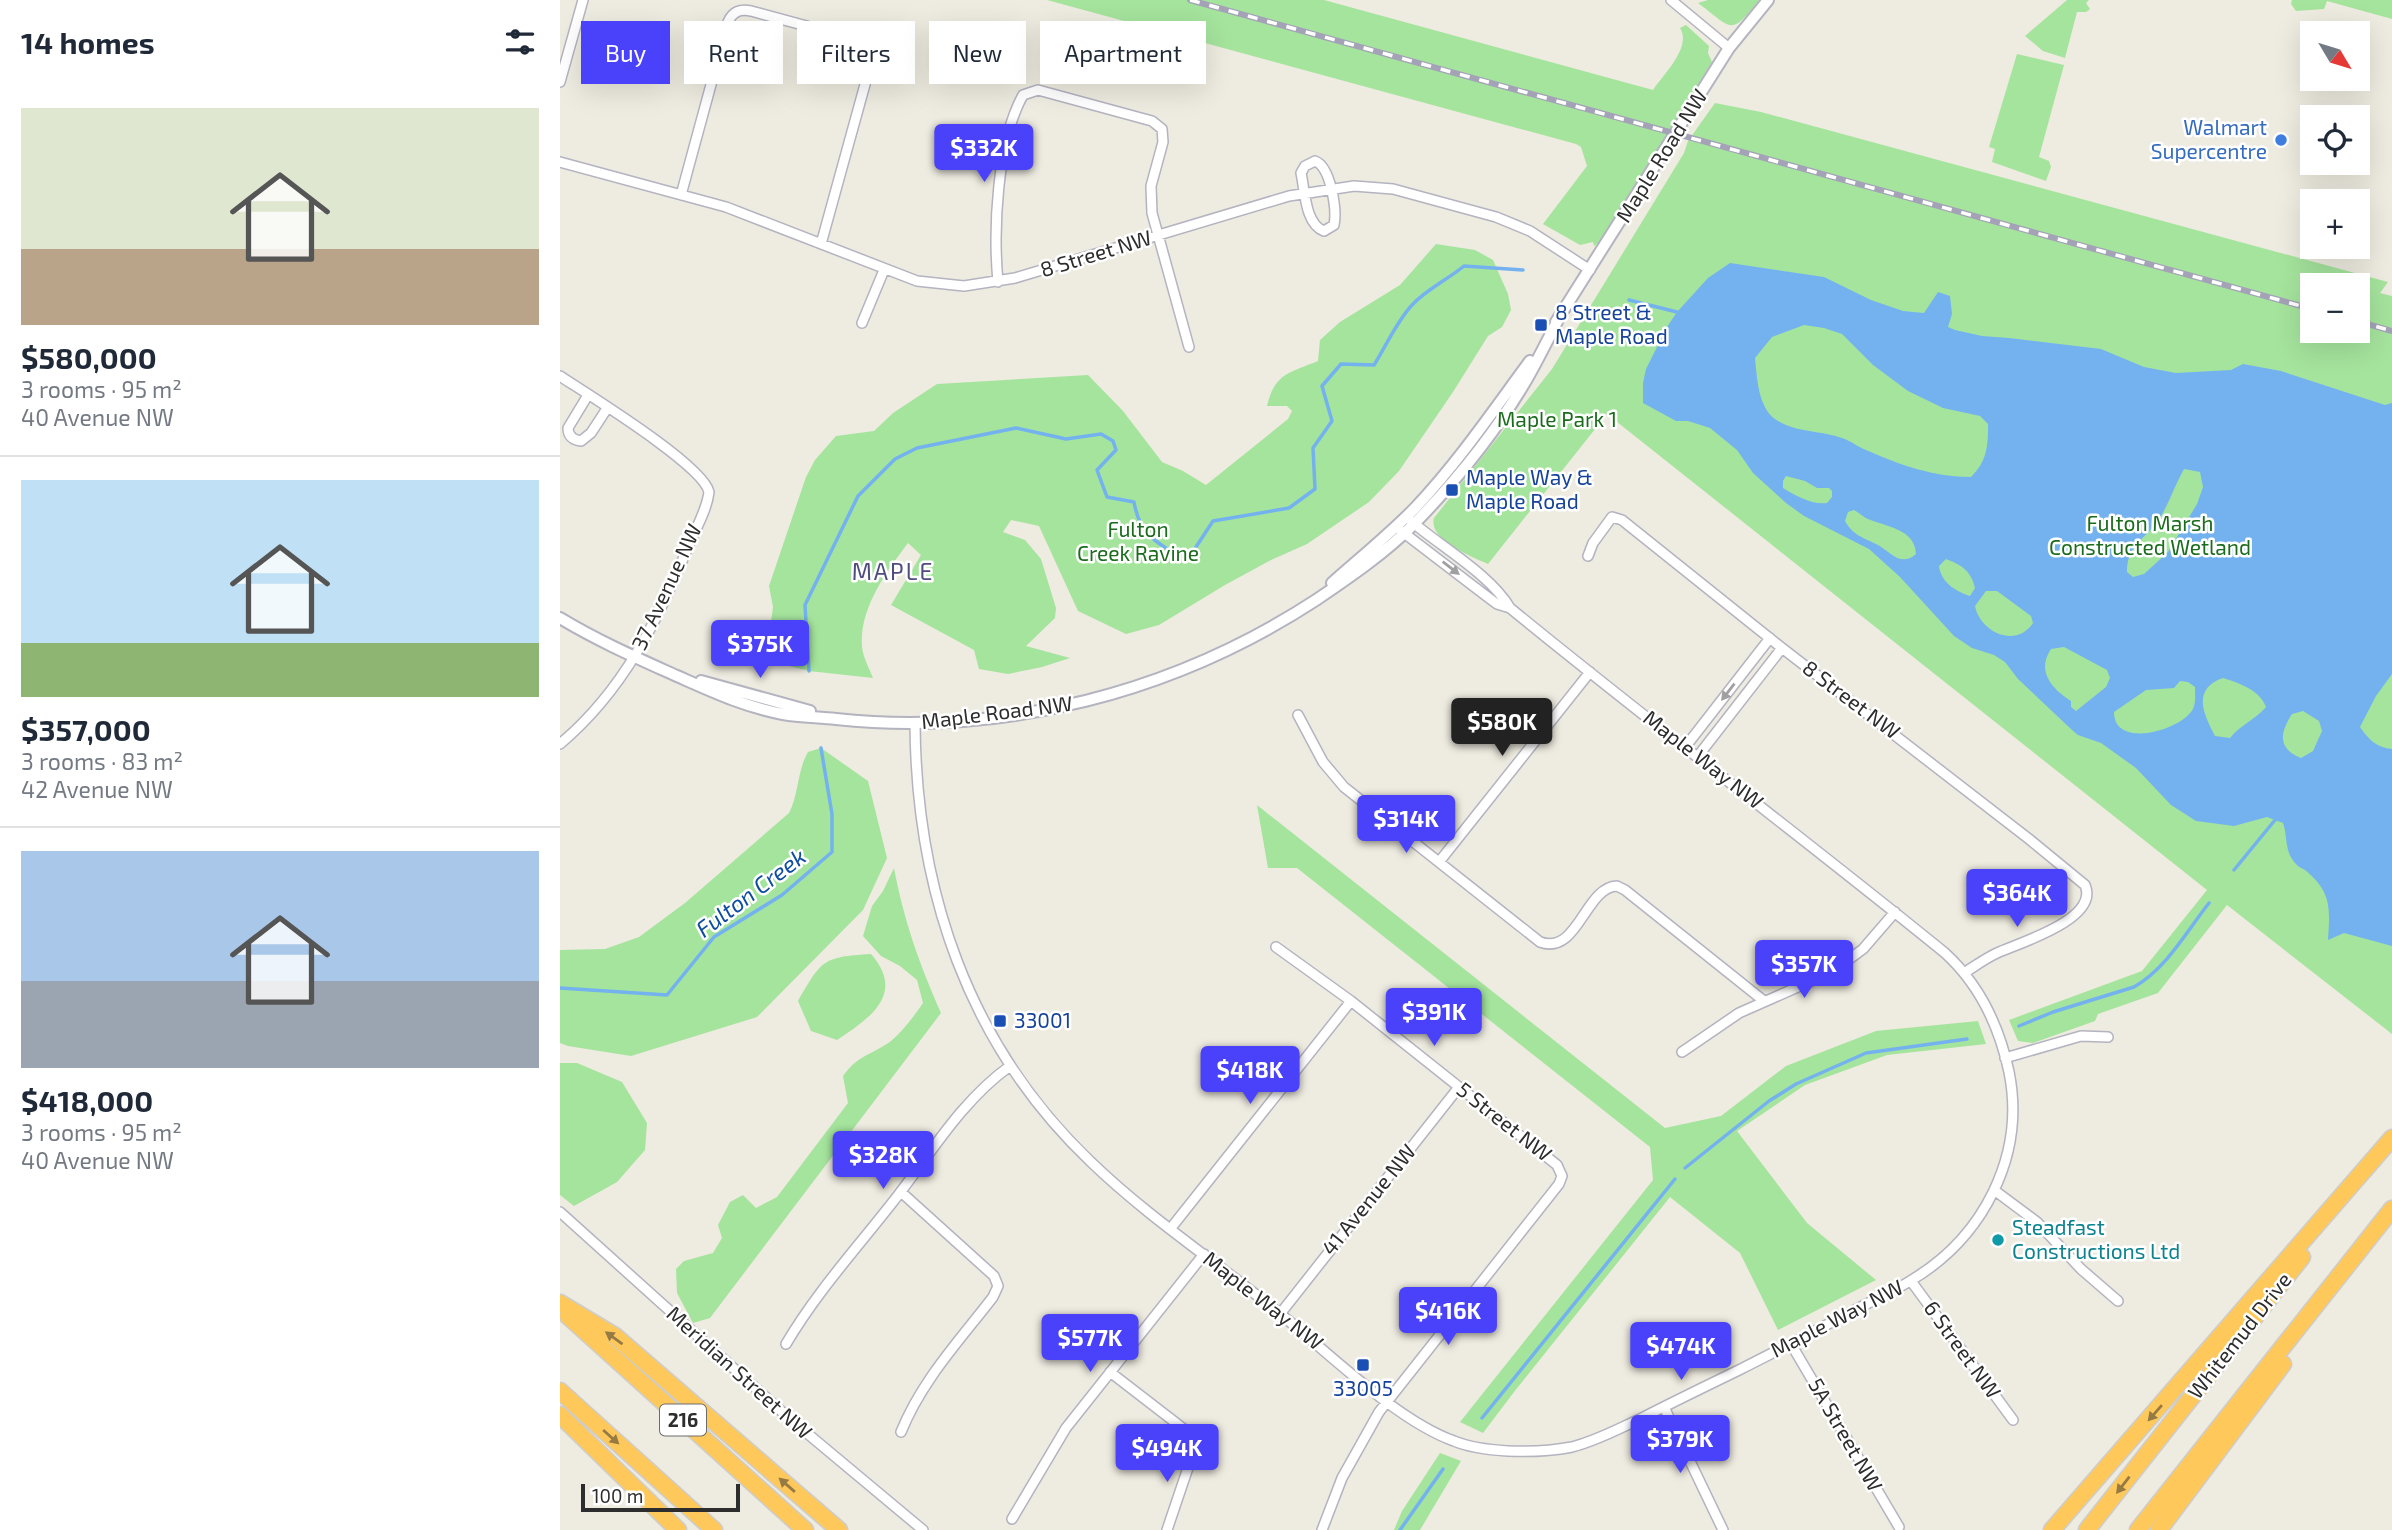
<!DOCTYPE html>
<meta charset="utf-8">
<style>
body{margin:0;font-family:"Exo 2",sans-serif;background:#f6f6f7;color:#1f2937;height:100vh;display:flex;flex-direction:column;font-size:26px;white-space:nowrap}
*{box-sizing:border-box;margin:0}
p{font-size:23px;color:#747a83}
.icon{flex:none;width:38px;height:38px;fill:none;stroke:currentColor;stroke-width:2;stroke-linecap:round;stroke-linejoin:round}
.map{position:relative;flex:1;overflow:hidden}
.side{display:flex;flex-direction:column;background:#fff;width:560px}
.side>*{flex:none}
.hud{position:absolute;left:21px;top:21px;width:665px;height:63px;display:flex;gap:14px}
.needle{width:46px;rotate:128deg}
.controls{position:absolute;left:1740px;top:21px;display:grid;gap:14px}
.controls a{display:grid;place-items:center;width:70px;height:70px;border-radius:0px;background:#fff;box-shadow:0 7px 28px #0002;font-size:35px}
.scale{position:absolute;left:21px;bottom:18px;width:159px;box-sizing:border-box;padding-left:7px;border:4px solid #2d2d2d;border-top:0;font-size:19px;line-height:24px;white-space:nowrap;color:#2d2d2d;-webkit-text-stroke:5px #fff;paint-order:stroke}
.price{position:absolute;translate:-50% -60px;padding:0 16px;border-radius:7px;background:#4a41fa;color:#fff;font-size:23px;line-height:46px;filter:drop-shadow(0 2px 4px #0008)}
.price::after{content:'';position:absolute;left:50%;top:42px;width:21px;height:16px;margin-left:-10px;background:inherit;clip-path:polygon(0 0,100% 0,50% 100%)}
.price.on{background:#222;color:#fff}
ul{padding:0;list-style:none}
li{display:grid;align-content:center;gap:14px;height:371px;padding:0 21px}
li+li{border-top:2px solid #e0e1e3}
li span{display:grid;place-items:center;height:217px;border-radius:0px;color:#555}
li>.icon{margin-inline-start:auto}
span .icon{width:126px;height:126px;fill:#fffc;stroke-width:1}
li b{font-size:30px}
h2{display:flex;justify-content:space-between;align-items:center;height:84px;padding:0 21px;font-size:30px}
.chip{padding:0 24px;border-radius:0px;background:#fff;box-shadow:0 7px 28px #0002;font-size:24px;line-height:63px}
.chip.on{background:#4a41fa;color:#fff}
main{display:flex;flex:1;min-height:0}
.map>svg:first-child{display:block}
.green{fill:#a5e49d;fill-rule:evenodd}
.water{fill:#74b2ef;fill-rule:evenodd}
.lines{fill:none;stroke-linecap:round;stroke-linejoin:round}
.stream{stroke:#74b2ef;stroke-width:3.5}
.minor-casing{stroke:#b4b3c0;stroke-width:12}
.tertiary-casing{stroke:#b4b3c0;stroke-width:14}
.motorway-casing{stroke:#cdcdcd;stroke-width:19}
.minor{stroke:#fff;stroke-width:9}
.tertiary{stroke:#fff;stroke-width:10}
.motorway{stroke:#fec85b;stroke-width:16}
.rail-casing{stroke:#a4a2b7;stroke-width:6}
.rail{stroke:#fff;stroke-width:3.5;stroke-dasharray:10;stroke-linecap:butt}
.oneway{fill:#a0a0a0}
.oneway2{fill:#967a44}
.shop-dot{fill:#3f7fe0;stroke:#fff;stroke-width:2.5}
.transit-dot{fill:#1a4fb4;stroke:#fff;stroke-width:2.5}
.culture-dot{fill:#0f9aa8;stroke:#fff;stroke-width:2.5}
.labels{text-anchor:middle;stroke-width:5;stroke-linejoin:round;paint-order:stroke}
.shield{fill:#fff;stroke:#6c6c6c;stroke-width:2}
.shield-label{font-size:19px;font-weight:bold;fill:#2d2d2d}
.shop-label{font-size:21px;fill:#366cbe;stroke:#fff;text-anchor:end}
.street-label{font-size:21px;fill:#2d2d2d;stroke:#fff}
.transit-label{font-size:21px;fill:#164399;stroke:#fff;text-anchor:start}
.park-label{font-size:21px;fill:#1b6c1d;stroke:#fff}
.culture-label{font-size:21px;fill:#0d838f;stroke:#fff;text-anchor:start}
.neighbourhood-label{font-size:23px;letter-spacing:2px;fill:#4f4d7f;stroke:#fff}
.water-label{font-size:23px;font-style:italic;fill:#0e4ca1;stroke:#fff}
</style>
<main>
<section class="side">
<h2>14 homes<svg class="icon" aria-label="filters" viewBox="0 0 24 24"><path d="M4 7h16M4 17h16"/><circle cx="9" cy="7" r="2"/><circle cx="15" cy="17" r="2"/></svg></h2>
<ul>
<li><span style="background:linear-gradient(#dfe7d0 65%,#b9a48a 0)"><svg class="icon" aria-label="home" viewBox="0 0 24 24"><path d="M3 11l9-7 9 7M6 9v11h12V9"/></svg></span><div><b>$580,000</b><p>3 rooms · 95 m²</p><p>40 Avenue NW</p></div></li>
<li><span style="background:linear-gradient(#bfe0f5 75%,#8fb573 0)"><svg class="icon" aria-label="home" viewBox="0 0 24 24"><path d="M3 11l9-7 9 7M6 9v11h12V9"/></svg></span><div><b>$357,000</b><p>3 rooms · 83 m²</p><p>42 Avenue NW</p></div></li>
<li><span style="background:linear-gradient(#a9c7e8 60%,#9aa5b1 0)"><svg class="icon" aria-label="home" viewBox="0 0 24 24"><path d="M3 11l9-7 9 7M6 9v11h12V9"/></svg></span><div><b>$418,000</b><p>3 rooms · 95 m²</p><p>40 Avenue NW</p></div></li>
</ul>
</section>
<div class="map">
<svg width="1832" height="1530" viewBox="0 0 1832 1530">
<rect width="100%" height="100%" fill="#eeebe0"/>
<path class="green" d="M487 0H764L1093 90C1104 74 1132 47 1120 28L1126 25 1149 46 1148 53 1152 62 1042 241 1034 246 1033 242 1020 245 983 224 1027 166 1021 147 1016 144Z
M1148 0H1199C1170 37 1173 29 1138 3Z
M1507 0H1529L1526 3 1530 9 1526 12H1517L1505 58 1483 51 1465 36Z
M1732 0H1832V19L1767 1 1764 9 1736 11 1731 4Z
M1457 54 1504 65 1479 157 1489 161 1491 167 1486 181 1432 162 1435 149 1429 147Z
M1155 103 1201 112 1828 282 1820 293 1832 296V1034L1667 905 1598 993 1538 1014 1535 1021 1473 1043 1458 1041 1449 1020 1582 971 1647 890 1047 414 928 564C911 556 868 540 874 518L992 369 1124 153 1128 141ZM1752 285H1797V331H1752Z
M876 244 915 250 933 260 948 294 951 310 942 327 928 336 893 392 839 471 809 502 747 544 711 560 665 585 599 625 566 634 518 611 479 526 451 520 443 532 465 540 481 559 496 608 495 618 466 646 510 658 482 667 448 674 419 669 414 650 331 605 361 555 348 543C326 572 299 609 302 647 303 657 309 668 313 678L249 671 206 660 213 607 209 586 246 477 255 460 276 436 314 431 333 413 377 384 528 375 563 411 602 462 623 471 646 485 728 419 732 411 727 406H707C715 373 729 373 758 361L760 340 780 322 840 285Z
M261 748 308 781 327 858 303 910 197 1017 71 1056 8 1046 0 1043V950L45 949 79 937 125 903 229 813C239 794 237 771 248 752Z
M697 805 1105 1128 1161 1116 1226 1066 1316 1031 1418 1021 1426 1044 1327 1055 1245 1085 1177 1131 1247 1223 1316 1280 1218 1330 1180 1253 1110 1197 954 1392 923 1433 900 1422 1093 1180 1090 1147 737 868H708Z
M334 868C344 921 359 963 381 1013L150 1318 133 1323 117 1293 116 1269 124 1261 153 1253 162 1238 158 1225 170 1202 183 1195 196 1208 217 1197 288 1103 283 1076C299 1054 312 1055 331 1041 344 1030 354 1016 363 1003L357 980 340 966 321 956 303 936 312 906 323 891Z
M311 954C346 994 310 1018 277 1040L251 1031 238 1001C262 960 262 957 311 954Z
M0 1063H17L62 1082 87 1123 85 1150 57 1182 14 1206 0 1195Z
M880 1453 901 1461 860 1530H834L842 1511Z"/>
<path class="water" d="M1170 263 1264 277 1311 300 1343 311 1364 313 1378 292 1390 296 1392 314 1388 327 1395 330 1422 336 1449 338 1541 349 1584 367 1616 373 1671 370 1683 364 1721 371 1825 405 1832 403V674L1816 696 1800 727C1808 739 1817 748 1832 749V946L1784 933 1768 940C1770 909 1772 892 1745 870 1742 868 1738 867 1736 864 1724 852 1728 837 1723 823L1707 817 1674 826 1636 821 1611 805 1576 768 1541 743 1518 735 1512 730 1458 679 1445 662 1434 655 1412 648 1394 636 1340 577 1309 549 1244 516 1226 503 1193 473 1177 450 1150 428 1128 421H1116L1083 403V383L1086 369 1107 327 1117 312 1148 278ZM1244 325 1264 328 1282 334 1313 365 1348 391 1383 408 1420 416 1428 424C1428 447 1427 461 1411 477 1374 477 1340 465 1306 450 1298 447 1291 441 1282 438 1260 430 1235 433 1215 419 1198 407 1197 377 1195 358L1212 337ZM1624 469 1640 472 1643 487 1637 504 1608 552 1584 574 1573 577 1567 572C1567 543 1587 539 1600 518 1609 503 1615 485 1624 469ZM1226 476 1245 481 1257 488H1269L1272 491V497L1267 503C1252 505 1236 496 1223 488V481ZM1294 510C1300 513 1303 517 1308 519 1327 527 1355 529 1356 554 1340 568 1330 551 1316 544 1302 537 1293 535 1285 521L1288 512ZM1386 559C1402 565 1411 571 1415 588L1410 596C1395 591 1381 582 1379 566ZM1426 591H1437L1471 616 1473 623C1456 649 1420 632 1415 606ZM1504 647 1547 670 1550 678 1546 687 1516 711 1511 707V701C1492 689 1476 671 1491 649ZM1663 678C1679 683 1700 690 1706 707 1695 720 1680 725 1670 738L1655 736C1644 715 1631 689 1663 678ZM1620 681 1628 682 1635 687C1635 695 1636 702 1633 709 1622 730 1554 750 1554 712L1586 690 1614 688ZM1743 711 1759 721 1762 731 1753 751 1741 758C1717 748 1720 733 1732 714Z"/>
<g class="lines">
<path class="stream" d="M1069 300 1117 312
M249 671 245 605 298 496 335 459 357 448 456 428 506 439 541 434 553 441 556 450 537 470 547 497 574 502C579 531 591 539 615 554L634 550 653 521 729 508 755 489 753 448 772 421 762 386 781 364 814 365C826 346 837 321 852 305 867 289 887 280 904 266L963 270
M1674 870 1715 820
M0 988 107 995 154 937 222 895 272 852V814L261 748
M1459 1026 1493 1012 1574 987C1606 969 1627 931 1649 903
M1125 1168 1209 1101 1236 1084 1306 1053 1407 1039
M922 1418 1115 1179
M840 1530 883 1469"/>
<g class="minor-casing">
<path id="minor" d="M1111 0 1169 48
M0 82 23 0
M755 161C771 167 777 210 774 225L764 231C745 224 745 191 741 173L745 166Z
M0 162 166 207 357 281 404 286 455 278 729 196 794 186 833 189 936 217 970 231 1030 270
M121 195 168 22C173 11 180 9 191 11L302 41 311 50 312 59 261 244
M438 282C433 229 437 142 463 95L478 90 592 121 602 129 603 142 591 186 592 213 629 347
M302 323 324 270
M0 376C27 394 143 465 149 492 147 510 135 530 128 547 97 622 63 691 0 744
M28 395 8 428C8 436 13 440 21 441L31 433 48 407
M840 530 925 595 937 604 950 608
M1028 556 1033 543 1052 517 1062 520 1222 648 1469 839 1525 885C1540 919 1459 943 1437 953 1426 958 1415 966 1404 973
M738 715 763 762 784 787 980 942C1018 956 1025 887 1057 886L1065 890 1204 1001
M355 723C356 890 408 1045 531 1162 590 1219 661 1265 724 1317 772 1356 838 1421 894 1441 911 1448 931 1450 948 1451 970 1452 991 1451 1012 1447 1036 1441 1058 1429 1080 1419 1113 1402 1146 1386 1179 1370 1217 1351 1255 1331 1293 1311 1312 1301 1332 1292 1350 1281 1423 1238 1466 1156 1449 1072 1439 1025 1420 985 1385 953 1241 836 1093 725 950 608 931 575 880 546 851 521
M1126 746 1210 638
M1138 756 1222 648
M879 862 1030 672
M716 947 791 1001 997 1165 1002 1176 999 1184 819 1412 782 1478 762 1530
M1122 1052 1179 1013 1265 975 1280 966 1303 949 1335 912
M1445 1058 1521 1036 1548 1037
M1434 1190 1477 1222 1521 1269 1558 1301
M341 1192 434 1276 438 1286 433 1297C400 1340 362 1380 341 1432
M0 1212 230 1419 363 1530
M611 1228 791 1001
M1351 1281 1453 1420
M720 1314 899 1087
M226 1344C256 1293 296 1249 332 1203 370 1155 400 1102 450 1066
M1231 1344 1339 1527
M550 1372 629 1433 634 1442 633 1453 607 1530
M1104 1407 1163 1530
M452 1519 506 1428 644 1254"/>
</g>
<g class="tertiary-casing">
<path id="tertiary" d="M996 322 1169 48 1208 0
M772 583C800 558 830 534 856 507 899 461 933 411 970 361
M0 618C38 641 77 658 117 676 151 691 185 707 223 714 240 717 258 717 276 719 444 737 615 692 756 600 790 577 825 553 854 524 895 482 934 434 964 384 977 362 988 339 1000 316
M141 681 250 711"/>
</g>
<g class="motorway-casing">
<path id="motorway" d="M0 1303 55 1336 279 1530
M8 1316 245 1530
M0 1391 154 1530
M0 1415 118 1530
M1492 1530 1832 1138
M1527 1530 1742 1257
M1578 1530 1832 1209
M1599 1530 1723 1364"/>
</g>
<use href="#minor" class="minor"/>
<use href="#tertiary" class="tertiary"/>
<use href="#motorway" class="motorway"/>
<g class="rail-casing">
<path id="rail" d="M630 0 1752 309
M1797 321 1832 331"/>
</g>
<use href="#rail" class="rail"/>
</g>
<defs><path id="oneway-solid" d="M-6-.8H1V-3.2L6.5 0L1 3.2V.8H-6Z" transform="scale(1.75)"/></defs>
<g class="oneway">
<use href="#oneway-solid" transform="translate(891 568) rotate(38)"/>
<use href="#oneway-solid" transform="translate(1168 692) rotate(128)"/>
</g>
<g class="oneway2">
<use href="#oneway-solid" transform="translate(54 1338) rotate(-144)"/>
<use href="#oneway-solid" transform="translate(1595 1413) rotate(131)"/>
<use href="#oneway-solid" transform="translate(51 1437) rotate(42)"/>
<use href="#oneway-solid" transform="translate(227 1485) rotate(-139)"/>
<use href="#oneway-solid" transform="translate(1563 1485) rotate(128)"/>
</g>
<circle class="shop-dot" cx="1721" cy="140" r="7"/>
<g class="transit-dot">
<rect x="974" y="318" width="14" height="14" rx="3.5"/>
<rect x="885" y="483" width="14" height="14" rx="3.5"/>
<rect x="433" y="1014" width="14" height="14" rx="3.5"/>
<rect x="796" y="1358" width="14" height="14" rx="3.5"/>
</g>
<circle class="culture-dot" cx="1438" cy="1240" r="7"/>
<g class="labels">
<rect class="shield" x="100" y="1404.5" width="46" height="31" rx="5"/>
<g class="shield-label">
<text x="123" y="1427">216</text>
</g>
<g class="shop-label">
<text x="1707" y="135">Walmart<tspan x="1707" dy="24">Supercentre</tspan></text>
</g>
<g class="street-label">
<text transform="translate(1102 156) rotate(-58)" y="7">Maple Road NW</text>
<text transform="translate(536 254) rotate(-17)" y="7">8 Street NW</text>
<text transform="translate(107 587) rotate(-65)" y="7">37 Avenue NW</text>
<text transform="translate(1291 700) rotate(37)" y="7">8 Street NW</text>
<text transform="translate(437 713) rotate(-7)" y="7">Maple Road NW</text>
<text transform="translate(1143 760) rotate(38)" y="7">Maple Way NW</text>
<text transform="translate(944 1122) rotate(38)" y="7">5 Street NW</text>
<text transform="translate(809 1200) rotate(-51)" y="7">41 Avenue NW</text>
<text transform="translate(703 1301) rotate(38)" y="7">Maple Way NW</text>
<text transform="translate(1277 1319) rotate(-27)" y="7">Maple Way NW</text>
<text transform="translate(1680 1336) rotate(-52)" y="7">Whitemud Drive</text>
<text transform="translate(1402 1350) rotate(54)" y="7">6 Street NW</text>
<text transform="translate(179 1373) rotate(42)" y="7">Meridian Street NW</text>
<text transform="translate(1285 1435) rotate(60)" y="7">5A Street NW</text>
</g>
<g class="transit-label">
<text x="995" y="320">8 Street &amp;<tspan x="995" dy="24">Maple Road</tspan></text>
<text x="906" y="485">Maple Way &amp;<tspan x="906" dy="24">Maple Road</tspan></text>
<text x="454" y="1028">33001</text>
<text x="803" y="1396" text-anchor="middle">33005</text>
</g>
<g class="park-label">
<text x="997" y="427">Maple Park 1</text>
<text x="1590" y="531">Fulton Marsh<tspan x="1590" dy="24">Constructed Wetland</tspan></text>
<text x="578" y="537">Fulton<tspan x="578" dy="24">Creek Ravine</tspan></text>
</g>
<g class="culture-label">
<text x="1452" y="1235">Steadfast<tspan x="1452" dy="24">Constructions Ltd</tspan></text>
</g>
<g class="neighbourhood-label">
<text x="333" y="580">MAPLE</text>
</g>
<g class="water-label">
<text transform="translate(191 893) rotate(-37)" y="8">Fulton Creek</text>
</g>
</g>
</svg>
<div class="controls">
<a><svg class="needle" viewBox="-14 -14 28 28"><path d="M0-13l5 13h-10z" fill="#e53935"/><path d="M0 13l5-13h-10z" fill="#747a83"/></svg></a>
<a><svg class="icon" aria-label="locate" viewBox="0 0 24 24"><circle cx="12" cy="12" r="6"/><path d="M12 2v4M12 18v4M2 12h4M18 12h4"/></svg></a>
<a>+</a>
<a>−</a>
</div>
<div class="scale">100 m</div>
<b class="price" style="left:424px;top:184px">$332K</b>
<b class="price" style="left:200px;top:680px">$375K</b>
<b class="price on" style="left:942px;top:758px">$580K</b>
<b class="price" style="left:846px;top:855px">$314K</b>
<b class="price" style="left:1457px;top:929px">$364K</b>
<b class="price" style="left:1244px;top:1000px">$357K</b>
<b class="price" style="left:874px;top:1048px">$391K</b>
<b class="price" style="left:690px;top:1106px">$418K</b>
<b class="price" style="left:323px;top:1191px">$328K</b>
<b class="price" style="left:888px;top:1347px">$416K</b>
<b class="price" style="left:530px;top:1374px">$577K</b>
<b class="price" style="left:1121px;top:1382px">$474K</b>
<b class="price" style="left:1120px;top:1475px">$379K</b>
<b class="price" style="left:607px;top:1484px">$494K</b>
<div class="hud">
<a class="chip on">Buy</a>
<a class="chip">Rent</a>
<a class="chip">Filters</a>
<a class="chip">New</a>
<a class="chip">Apartment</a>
</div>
</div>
</main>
